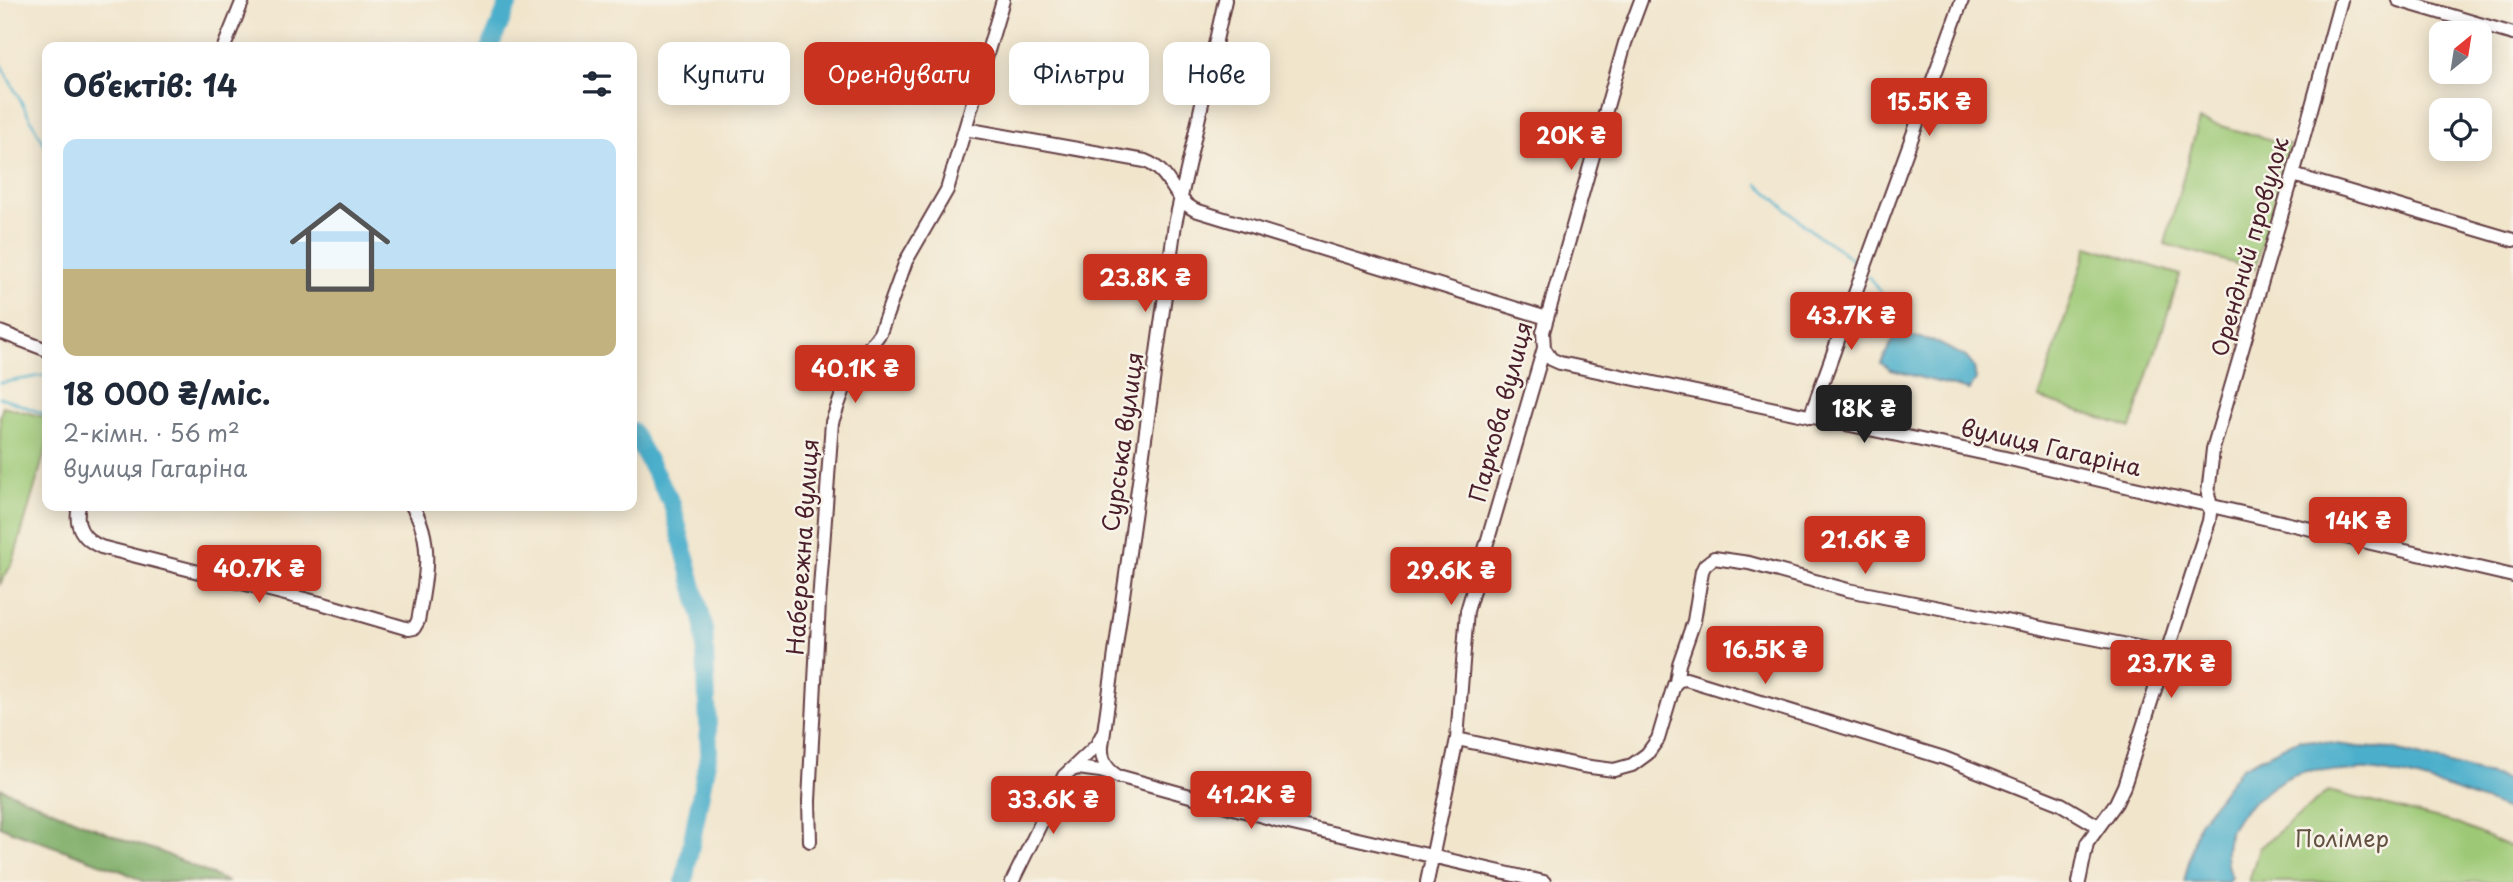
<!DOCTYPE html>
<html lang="uk">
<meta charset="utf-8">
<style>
body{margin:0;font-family:"Playpen Sans",sans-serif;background:#f6f6f7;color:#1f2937;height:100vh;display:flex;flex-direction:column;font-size:26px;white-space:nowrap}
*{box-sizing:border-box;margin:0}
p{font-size:23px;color:#747a83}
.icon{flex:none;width:38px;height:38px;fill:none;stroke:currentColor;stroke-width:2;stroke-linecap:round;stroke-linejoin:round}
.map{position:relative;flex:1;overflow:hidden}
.sheet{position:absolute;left:42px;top:42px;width:595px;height:469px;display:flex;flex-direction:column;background:#fff;border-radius:14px;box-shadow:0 4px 18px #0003}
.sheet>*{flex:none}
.hud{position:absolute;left:658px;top:42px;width:665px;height:63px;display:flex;gap:14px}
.needle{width:46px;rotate:30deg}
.controls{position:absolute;left:2429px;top:21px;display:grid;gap:14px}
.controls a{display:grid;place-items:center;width:63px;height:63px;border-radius:14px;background:#fff;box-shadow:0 4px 18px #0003;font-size:35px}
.price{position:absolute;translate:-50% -60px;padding:0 16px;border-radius:7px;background:#c8321e;color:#fff;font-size:23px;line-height:46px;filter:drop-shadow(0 2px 4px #0008)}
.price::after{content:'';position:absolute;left:50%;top:42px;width:21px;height:16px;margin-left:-10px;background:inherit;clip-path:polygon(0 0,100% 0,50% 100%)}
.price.on{background:#222;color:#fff}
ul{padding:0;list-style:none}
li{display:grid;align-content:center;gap:14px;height:371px;padding:0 21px}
li span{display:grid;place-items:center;height:217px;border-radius:14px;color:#555}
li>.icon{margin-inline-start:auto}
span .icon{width:126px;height:126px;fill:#fffc;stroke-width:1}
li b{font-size:30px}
h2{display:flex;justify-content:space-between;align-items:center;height:84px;padding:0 21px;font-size:30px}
.chip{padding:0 24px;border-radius:14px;background:#fff;box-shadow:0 4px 18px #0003;font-size:24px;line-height:63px}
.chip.on{background:#c8321e;color:#fff}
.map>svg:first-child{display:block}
.green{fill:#9dc976;stroke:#747450;stroke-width:2}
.forest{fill:#7ead67;stroke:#646649;stroke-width:2}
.water{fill:#4cafcb;stroke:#4b677b;stroke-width:2}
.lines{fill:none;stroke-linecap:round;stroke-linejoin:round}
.stream{stroke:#4cafcb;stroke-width:2.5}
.river{stroke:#4cafcb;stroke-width:18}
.minor-casing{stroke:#633d43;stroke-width:16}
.minor{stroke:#fff;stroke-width:12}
.labels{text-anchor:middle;stroke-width:5;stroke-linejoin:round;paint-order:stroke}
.street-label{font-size:23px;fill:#4a1f2b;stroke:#f7f3e8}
.park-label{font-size:23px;fill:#635242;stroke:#f7f3e8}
</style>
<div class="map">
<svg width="2513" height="882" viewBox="0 0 2513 882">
<rect width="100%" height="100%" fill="#f7f3e8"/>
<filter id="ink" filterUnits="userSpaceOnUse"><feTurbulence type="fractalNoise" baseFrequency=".0143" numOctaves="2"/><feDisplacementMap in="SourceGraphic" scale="14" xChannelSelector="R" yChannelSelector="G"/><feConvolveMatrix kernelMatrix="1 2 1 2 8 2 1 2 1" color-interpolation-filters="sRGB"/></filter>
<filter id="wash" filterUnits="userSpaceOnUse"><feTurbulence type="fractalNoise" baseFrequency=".00686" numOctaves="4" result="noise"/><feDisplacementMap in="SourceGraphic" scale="28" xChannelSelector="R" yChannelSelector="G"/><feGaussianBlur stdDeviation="1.57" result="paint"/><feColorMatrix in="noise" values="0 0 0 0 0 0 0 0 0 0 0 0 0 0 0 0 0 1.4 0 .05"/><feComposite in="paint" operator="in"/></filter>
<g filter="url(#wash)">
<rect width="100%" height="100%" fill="#f1e5cc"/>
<path class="green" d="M2199 120 2290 145 2255 269 2165 244Z
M2088 246 2180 275 2131 428 2039 398Z
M3 406 47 418V445L13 562 0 584V417Z
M2328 791 2455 823 2513 848V882H2249L2259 848Z"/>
<path class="forest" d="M0 788 128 842 159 851 228 882H144L124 872 9 830 0 826Z"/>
<path class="water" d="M1896 333 1934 341 1966 357 1974 367 1976 380 1969 390 1891 370 1881 363Z
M2299 739 2358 747 2392 749 2498 777 2513 782V812C2467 794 2418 775 2368 770 2359 769 2350 772 2341 772 2327 771 2313 768 2299 773 2279 779 2261 795 2246 809 2226 827 2221 853 2231 877L2228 882H2184L2198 824 2228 785 2242 767Z"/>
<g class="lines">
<path class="stream" d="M0 63 47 149
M1758 184 1814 233 1842 251 1861 268
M1868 276C1882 294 1896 313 1902 335
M0 383 47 375
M0 397 47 415"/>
<path class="river" d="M490 47 510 0
M632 431 672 504 704 626 709 751 684 882"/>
</g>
</g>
<g filter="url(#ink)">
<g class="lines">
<g class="minor-casing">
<path id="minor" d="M2398 0 2513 34
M224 47 243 0
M965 129 1145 161C1173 172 1170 197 1195 210L1547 318
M2293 175 2513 240
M0 332 47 350
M1544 348 1551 359 1560 363 2001 457 2513 576
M1810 417 1962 0
M79 506C74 526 83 539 101 547L324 604 409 629 414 628 418 621C425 583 435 541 412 506
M1676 682 1679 664 1694 621 1702 571 1705 565 1714 558 1749 563 1848 590 2168 653
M1457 739 1583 766 1614 770 1632 765 1647 754 1658 739 1674 685 1679 680 1686 679 1944 758 2061 804 2098 826
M1070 771 1078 768 1100 771 1284 822 1544 882
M1119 777C1106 770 1101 760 1102 746L1175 224 1225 0
M810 841 809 801 819 602 832 422 849 375 880 333 906 261 947 190 1003 0
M1012 882 1064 776 1096 746 1102 735
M1427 882 1457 739 1467 611 1544 348 1543 332 1625 43 1641 0
M2079 882 2087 843 2116 803 2124 786 2209 521 2211 506 2208 494 2213 449 2293 175 2341 0"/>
</g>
<use href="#minor" class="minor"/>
</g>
</g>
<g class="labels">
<g class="street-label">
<text transform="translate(2250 247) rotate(-74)" y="8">Орендний провулок</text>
<text transform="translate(1501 412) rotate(-75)" y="8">Паркова вулиця</text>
<text transform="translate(1123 442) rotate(-82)" y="8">Сурська вулиця</text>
<text transform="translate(2051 448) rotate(13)" y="8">вулиця Гагаріна</text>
<text transform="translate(803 547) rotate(-86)" y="8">Набережна вулиця</text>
</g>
<g class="park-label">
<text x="2342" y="847">Полімер</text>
</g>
</g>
</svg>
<div class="controls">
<a><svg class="needle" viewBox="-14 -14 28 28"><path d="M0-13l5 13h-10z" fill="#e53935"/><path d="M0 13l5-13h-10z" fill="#747a83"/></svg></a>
<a><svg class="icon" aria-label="locate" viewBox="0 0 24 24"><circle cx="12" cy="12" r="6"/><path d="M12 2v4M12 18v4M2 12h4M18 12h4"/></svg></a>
</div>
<b class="price" style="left:1929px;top:138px">15.5K ₴</b>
<b class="price" style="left:1571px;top:172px">20K ₴</b>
<b class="price" style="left:1145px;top:314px">23.8K ₴</b>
<b class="price" style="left:1851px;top:352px">43.7K ₴</b>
<b class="price" style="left:855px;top:405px">40.1K ₴</b>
<b class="price on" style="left:1864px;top:445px">18K ₴</b>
<b class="price" style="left:2358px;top:557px">14K ₴</b>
<b class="price" style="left:1865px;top:576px">21.6K ₴</b>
<b class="price" style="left:259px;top:605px">40.7K ₴</b>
<b class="price" style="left:1451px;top:607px">29.6K ₴</b>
<b class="price" style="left:1765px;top:686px">16.5K ₴</b>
<b class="price" style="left:2171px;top:700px">23.7K ₴</b>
<b class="price" style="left:1251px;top:831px">41.2K ₴</b>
<b class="price" style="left:1053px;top:836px">33.6K ₴</b>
<div class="hud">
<a class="chip">Купити</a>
<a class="chip on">Орендувати</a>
<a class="chip">Фільтри</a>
<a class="chip">Нове</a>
</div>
<section class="sheet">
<h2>Об’єктів: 14<svg class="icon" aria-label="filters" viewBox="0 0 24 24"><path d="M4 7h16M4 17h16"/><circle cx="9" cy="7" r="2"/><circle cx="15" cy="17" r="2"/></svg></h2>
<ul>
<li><span style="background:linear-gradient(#bfe0f5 60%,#c2b280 0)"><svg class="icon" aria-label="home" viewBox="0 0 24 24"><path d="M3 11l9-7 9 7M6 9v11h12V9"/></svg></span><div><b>18 000 ₴/міс.</b><p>2-кімн. · 56 m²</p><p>вулиця Гагаріна</p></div></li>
</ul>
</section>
</div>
